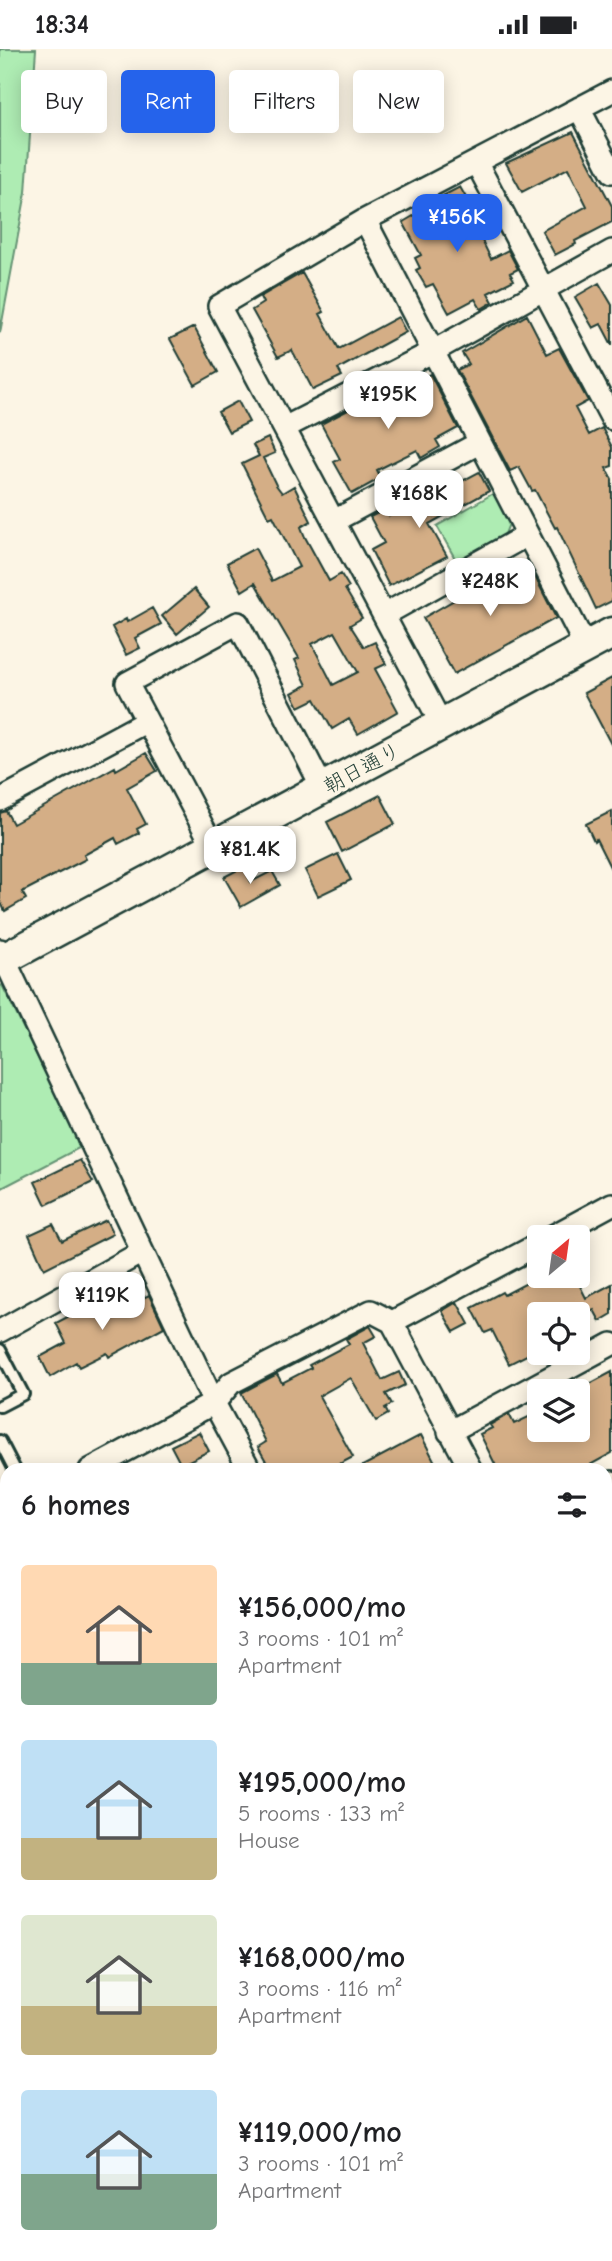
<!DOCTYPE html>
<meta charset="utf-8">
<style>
body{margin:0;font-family:"Comic Neue","Klee One",sans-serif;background:#f2f2f2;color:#202124;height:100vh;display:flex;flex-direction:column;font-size:26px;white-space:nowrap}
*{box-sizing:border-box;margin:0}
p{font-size:23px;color:#757577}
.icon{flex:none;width:38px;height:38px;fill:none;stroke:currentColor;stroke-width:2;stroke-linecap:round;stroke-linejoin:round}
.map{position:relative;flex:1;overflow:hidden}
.drawer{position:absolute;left:0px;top:1414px;width:612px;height:798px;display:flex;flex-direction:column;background:#fff;border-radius:21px 21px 0 0;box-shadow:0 4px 18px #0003}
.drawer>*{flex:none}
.guide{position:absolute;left:21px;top:21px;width:570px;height:63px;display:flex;gap:14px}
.needle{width:46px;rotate:29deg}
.buttons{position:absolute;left:527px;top:1176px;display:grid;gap:14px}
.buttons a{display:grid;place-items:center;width:63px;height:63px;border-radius:7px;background:#fff;box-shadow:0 4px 18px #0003;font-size:35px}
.price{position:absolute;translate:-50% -60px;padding:0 16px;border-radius:14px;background:#fff;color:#222;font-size:23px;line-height:46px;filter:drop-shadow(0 2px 4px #0008)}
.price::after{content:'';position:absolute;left:50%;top:42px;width:21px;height:16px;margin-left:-10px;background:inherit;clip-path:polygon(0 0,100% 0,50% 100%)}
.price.current{background:#2563eb;color:#fff}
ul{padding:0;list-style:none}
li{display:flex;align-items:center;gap:21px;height:175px;padding:0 21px}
li span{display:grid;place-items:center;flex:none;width:196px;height:140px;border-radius:7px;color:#555}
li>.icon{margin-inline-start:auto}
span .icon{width:84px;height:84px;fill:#fffc;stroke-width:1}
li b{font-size:30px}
h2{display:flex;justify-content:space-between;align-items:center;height:84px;padding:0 21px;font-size:30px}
.tag{padding:0 24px;border-radius:7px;background:#fff;box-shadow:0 4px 18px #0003;font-size:24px;line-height:63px}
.tag.current{background:#2563eb;color:#fff}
.status{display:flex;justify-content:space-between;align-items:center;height:49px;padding:0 35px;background:#fff;direction:ltr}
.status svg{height:19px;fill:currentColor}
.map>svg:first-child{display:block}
.green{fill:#aeecb3;stroke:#669474;stroke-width:2}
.building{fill:#d4ae86;stroke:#1f3d34;stroke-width:2;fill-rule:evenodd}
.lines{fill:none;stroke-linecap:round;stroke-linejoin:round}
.lane-casing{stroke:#1f3d34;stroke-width:16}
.street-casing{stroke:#1f3d34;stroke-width:26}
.secondary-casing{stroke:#1f3d34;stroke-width:35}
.highway-casing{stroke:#1f3d34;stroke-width:44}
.lane{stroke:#fcf5e5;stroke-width:10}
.street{stroke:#fcf5e5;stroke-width:21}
.secondary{stroke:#fcf5e5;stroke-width:30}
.highway{stroke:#f5e382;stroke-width:38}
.labels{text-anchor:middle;stroke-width:7;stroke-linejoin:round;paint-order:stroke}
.street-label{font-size:21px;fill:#1f3d34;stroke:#fcf5e5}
</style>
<div class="status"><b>18:34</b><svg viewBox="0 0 49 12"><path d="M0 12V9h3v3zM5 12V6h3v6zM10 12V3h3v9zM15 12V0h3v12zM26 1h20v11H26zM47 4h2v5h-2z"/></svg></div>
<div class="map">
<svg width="612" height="2212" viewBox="0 0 612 2212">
<rect width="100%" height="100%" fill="#fcf5e5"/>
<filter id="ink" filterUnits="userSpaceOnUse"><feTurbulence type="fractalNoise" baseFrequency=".0143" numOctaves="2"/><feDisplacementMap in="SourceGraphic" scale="14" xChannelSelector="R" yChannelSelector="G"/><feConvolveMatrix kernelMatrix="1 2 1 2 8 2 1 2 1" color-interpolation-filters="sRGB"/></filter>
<g filter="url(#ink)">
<path class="green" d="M0 0H36L26 143 0 284Z
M494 444 510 472 505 485 457 513 437 477Z
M2 936 75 1084 79 1099 0 1140V937Z"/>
<path class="building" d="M573 83 612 157V173L575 192 576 195 555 206 542 182 587 157 568 119 522 143 506 114Z
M460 138 473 161 468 163 491 210 508 201 518 220 510 224 514 231 488 244 493 253 481 260 475 250 449 264 433 235 426 238 416 221 420 219 415 209 421 206 403 173 432 156 431 153Z
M302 224 324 263 320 265 339 300 398 268 406 283 338 320 342 327 313 341 292 301 278 308 252 261 263 254 260 248Z
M599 234 612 256V296L601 275 593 279 575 248Z
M527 266 547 305 559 299 588 352 575 359 589 386 602 379 612 398V417L606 419 612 430V552L596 560 557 478 555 479 535 441 532 442 519 418 510 422 457 321 469 315 462 304Z
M194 278 218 323 195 336 170 290Z
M430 325 458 379 436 391 440 398 421 409 417 401 377 421 381 429 352 445 334 413 340 410 321 375 375 347 377 351Z
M238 352 249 373 229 383 218 363Z
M268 389 275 404 263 409 276 436 282 444 294 437 311 472 301 478 305 488 329 532 341 525 349 538 345 540 362 569 350 576 364 598 375 593 386 615 375 620 398 662 358 685 349 670 332 680 315 650 299 658 292 644 307 636 295 611 299 609 255 534 242 542 227 514 255 499 272 532 299 518 273 467 269 469 242 415 259 407 253 396ZM335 583 358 623 333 636 312 595Z
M479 423 489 442 429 475 447 507 389 537 371 501 384 494 370 468 386 460 389 467 450 435 451 438Z
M528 514 556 569 454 625 423 569 468 543 469 545Z
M194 540 209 558 177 585 162 567Z
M152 559 161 575 135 589 140 599 126 606 112 578 126 570 127 573Z
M612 629V697L584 644Z
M146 704 157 722 127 739 146 775 137 780 139 784 118 795 115 789 84 806 86 810 22 843 26 850 5 862 0 852V764L6 762 13 775 115 718 116 721Z
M380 746 395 775 342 803 327 773Z
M612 762V822L596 790 594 792 586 775Z
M338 805 351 831 318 847 305 821Z
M243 818 251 833 272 822 280 836 241 858 224 828Z
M80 1111 93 1133 46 1156 35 1133Z
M106 1171 113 1185 44 1220 29 1186 53 1175 62 1192Z
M540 1227H575L586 1249 612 1235V1265L600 1272 594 1261 585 1265H539V1300L509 1315 492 1281 485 1284 472 1259 502 1243 504 1246Z
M113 1244 121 1260 149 1246 164 1278 109 1308 107 1304 79 1318 76 1313 50 1328 40 1308 66 1294 56 1274Z
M457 1253 469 1275 454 1283 442 1262Z
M370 1277 376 1287 363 1294 382 1331 399 1323 405 1336 386 1345 392 1355 385 1359 388 1365 376 1372 351 1329 319 1347 353 1408 328 1421H271L258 1398 266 1393 241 1344 277 1325 282 1334 311 1319 309 1316 349 1295 346 1290Z
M612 1323V1404L581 1421H498L480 1385 492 1379 490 1376 509 1365 514 1375 539 1363V1381H578V1341Z
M199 1383 209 1402 181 1416 171 1397Z
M421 1386 439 1421H355Z"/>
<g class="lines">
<g class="lane-casing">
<path id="lane" d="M0 1301 23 1345 0 1357
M0 1392 15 1421
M0 1781 7 1768
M606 1897 612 1907
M0 1967 7 1963
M606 2134 612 2130
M395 2205 399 2212
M462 2205 466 2212 478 2205"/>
</g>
<g class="street-casing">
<path id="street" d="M579 59 612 123
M476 113 612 370
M365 171 586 598
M284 379 219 257 365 171 612 42
M334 472 479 394
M384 566 527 486
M442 676 284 379 432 303 612 202
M0 751 147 672
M214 799 127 634 238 574 323 740
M0 901 214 1354 250 1421
M551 1188 612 1155
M392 1273 539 1195
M0 1282 142 1203
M449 1383 612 1295
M90 1421 214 1354 231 1334 371 1262 392 1273 471 1421
M606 1437 612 1433
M0 1470 7 1467
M0 1567 7 1580
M606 1578 612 1575
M606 1664 612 1676"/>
</g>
<g class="secondary-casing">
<path id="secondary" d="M0 912 612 584
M606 2099 612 2112"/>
</g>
<g class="highway-casing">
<path id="highway" d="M0 1899 7 1903
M309 2205 313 2212
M584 2212 597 2205"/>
</g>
<use href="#lane" class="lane"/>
<use href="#street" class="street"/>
<use href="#secondary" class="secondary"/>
<use href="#highway" class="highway"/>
</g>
</g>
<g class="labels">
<g class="street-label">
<text transform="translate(362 719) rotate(-28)" y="7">朝日通り</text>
</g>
</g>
</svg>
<div class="buttons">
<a><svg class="needle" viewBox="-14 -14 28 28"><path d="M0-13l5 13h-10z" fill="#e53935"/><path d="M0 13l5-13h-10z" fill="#757577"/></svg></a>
<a><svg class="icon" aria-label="locate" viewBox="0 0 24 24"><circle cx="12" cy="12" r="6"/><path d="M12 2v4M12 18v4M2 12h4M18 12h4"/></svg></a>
<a><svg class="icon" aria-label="layers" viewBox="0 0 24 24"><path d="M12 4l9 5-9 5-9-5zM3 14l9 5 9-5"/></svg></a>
</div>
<b class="price current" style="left:457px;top:205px">¥156K</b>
<b class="price" style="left:388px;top:382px">¥195K</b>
<b class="price" style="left:419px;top:481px">¥168K</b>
<b class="price" style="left:490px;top:569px">¥248K</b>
<b class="price" style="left:250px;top:837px">¥81.4K</b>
<b class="price" style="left:102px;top:1283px">¥119K</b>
<div class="guide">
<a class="tag">Buy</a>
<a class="tag current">Rent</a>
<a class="tag">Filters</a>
<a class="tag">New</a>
</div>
<section class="drawer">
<h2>6 homes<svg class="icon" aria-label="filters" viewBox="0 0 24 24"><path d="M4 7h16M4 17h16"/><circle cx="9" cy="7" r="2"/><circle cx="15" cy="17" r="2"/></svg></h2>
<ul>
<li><span style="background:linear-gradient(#ffd9b3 70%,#7fa58c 0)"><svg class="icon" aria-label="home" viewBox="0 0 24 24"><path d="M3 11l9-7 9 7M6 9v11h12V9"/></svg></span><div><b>¥156,000/mo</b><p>3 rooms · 101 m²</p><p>Apartment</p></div></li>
<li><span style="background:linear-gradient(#bfe0f5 70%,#c2b280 0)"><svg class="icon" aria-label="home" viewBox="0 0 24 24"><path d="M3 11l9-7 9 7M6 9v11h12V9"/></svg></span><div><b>¥195,000/mo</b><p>5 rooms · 133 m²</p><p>House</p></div></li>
<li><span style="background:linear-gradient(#dfe7d0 65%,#c2b280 0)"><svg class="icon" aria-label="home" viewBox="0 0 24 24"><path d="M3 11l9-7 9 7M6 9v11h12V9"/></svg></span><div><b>¥168,000/mo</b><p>3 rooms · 116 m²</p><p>Apartment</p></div></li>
<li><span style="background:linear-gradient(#bfe0f5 60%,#7fa58c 0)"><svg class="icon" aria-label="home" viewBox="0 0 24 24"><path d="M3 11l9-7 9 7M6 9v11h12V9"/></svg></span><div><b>¥119,000/mo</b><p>3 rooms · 101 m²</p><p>Apartment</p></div></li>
</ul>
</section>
</div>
